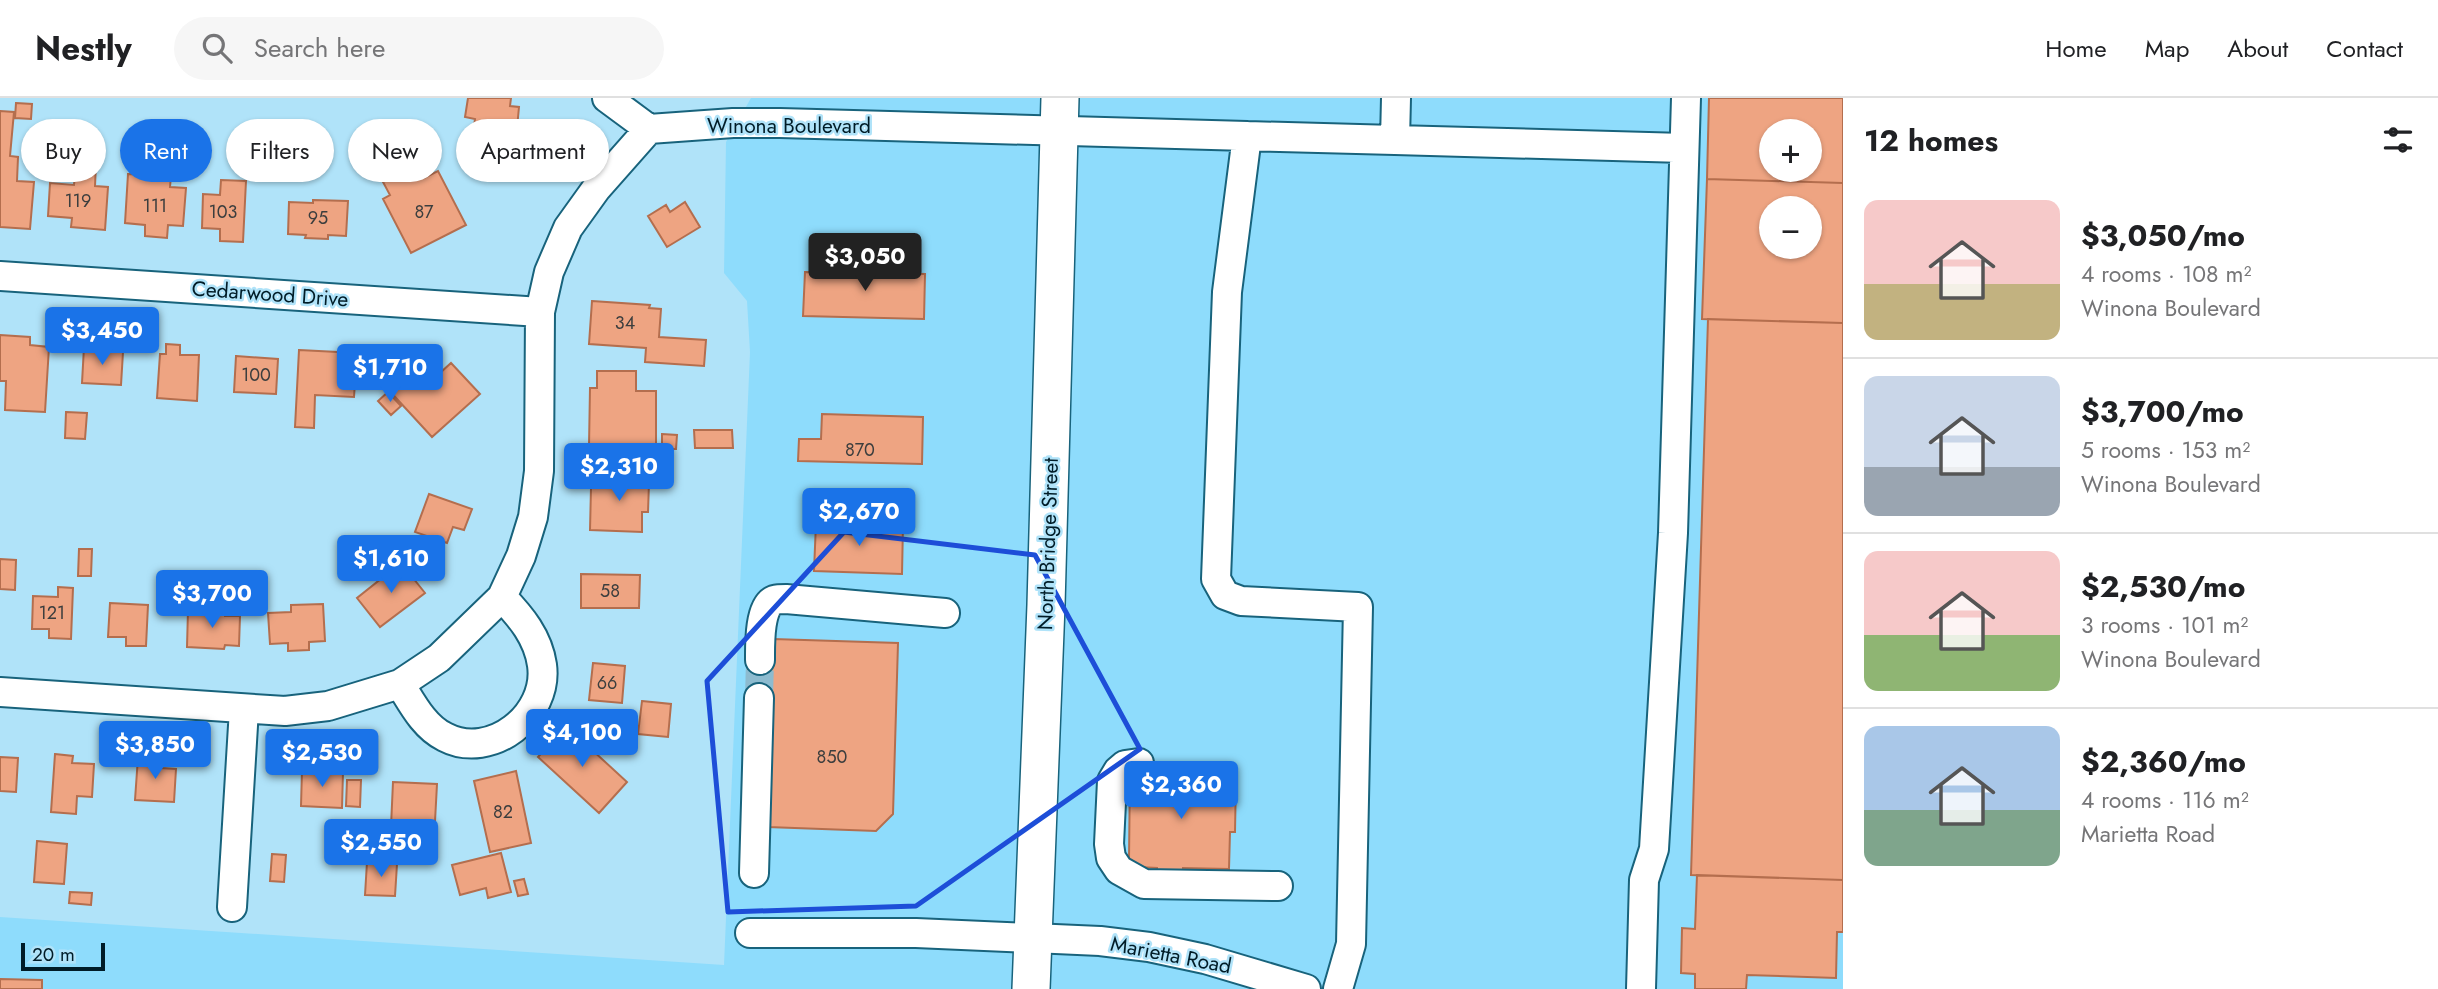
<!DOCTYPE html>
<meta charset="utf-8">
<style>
body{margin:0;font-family:Jost,sans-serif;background:#f6f6f6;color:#202124;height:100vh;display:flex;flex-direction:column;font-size:26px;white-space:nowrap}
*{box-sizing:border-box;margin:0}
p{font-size:23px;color:#757577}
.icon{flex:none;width:38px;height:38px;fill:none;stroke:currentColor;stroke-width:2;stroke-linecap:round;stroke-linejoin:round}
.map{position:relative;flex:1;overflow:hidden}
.panel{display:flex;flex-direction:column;background:#fff;width:595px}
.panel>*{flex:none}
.banner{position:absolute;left:21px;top:21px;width:665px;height:63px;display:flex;gap:14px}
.controls{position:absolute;left:1759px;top:21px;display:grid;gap:14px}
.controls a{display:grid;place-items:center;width:63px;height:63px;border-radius:50%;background:#fff;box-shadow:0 2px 5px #0004;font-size:35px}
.scale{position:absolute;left:21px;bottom:18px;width:84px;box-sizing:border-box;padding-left:7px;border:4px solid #001c27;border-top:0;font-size:19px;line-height:24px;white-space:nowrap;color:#001c27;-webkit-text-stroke:5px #b0e3f9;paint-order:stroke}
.price{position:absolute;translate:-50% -60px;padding:0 16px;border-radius:7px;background:#1a73e8;color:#fff;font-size:23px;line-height:46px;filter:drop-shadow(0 2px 4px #0008)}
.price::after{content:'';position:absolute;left:50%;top:42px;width:21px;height:16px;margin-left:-10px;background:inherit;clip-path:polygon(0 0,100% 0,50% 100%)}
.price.on{background:#222;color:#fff}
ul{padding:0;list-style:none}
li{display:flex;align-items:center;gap:21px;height:175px;padding:0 21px}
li+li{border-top:2px solid #e0e0e0}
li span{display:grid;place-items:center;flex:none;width:196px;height:140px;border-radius:14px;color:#555}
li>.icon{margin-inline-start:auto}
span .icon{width:84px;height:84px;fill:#fffc;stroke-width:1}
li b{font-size:30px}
h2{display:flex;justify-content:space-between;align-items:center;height:84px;padding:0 21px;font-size:30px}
.pill{padding:0 24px;border-radius:32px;background:#fff;box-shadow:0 2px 5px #0004;font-size:24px;line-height:63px}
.pill.on{background:#1a73e8;color:#fff}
header{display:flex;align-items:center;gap:42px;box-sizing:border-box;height:98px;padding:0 35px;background:#fff;border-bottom:2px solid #e0e0e0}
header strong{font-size:33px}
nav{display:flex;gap:38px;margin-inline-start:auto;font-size:24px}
.search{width:490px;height:63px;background:#f6f6f6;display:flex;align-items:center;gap:18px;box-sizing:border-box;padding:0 24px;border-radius:38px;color:#757577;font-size:26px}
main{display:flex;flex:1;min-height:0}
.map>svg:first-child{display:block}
.built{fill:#8edcfc;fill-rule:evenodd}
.building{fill:#eea482;stroke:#b46e4e;stroke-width:2;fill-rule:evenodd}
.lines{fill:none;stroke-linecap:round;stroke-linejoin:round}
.minor-tunnel{stroke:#8dbbcf;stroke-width:28;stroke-dasharray:28 14;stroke-linecap:butt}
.minor-casing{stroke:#18637c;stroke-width:32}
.major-casing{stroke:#18637c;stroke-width:40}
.minor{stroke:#fff;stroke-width:28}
.major{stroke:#fff;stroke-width:37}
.marked{fill:none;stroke:#1d4ed8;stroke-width:5;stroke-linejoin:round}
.labels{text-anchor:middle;stroke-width:5;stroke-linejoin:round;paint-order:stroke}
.number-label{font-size:18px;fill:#3c3e3e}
.street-label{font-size:21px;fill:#001c27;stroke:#b0e3f9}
</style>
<header>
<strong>Nestly</strong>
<div class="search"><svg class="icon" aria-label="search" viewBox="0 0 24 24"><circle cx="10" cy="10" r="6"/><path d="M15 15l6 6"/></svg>Search here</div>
<nav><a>Home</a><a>Map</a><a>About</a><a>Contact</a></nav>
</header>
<main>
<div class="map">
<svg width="1843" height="891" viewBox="0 0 1843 891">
<rect width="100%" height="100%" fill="#b0e3f9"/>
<path class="built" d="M751 0H1843V891H0V819L724 867 750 254 747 203 724 175 726 44ZM1771 33H1810V72H1771ZM1771 110H1810V149H1771Z"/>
<path class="building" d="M468 0H511L510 8 519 9 517 30 507 29 505 47 472 43 475 21 465 19Z
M1709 0H1843V85L1707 81ZM1771 33H1810V72H1771Z
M16 5 32 6 31 21 15 20Z
M0 13 14 14 10 58 18 59 17 83 34 84 30 131 0 129Z
M76 65 96 66 95 88 108 89 105 132 71 129 72 120 48 118 50 85 74 87Z
M417 67 424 80 438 73 466 127 411 155 383 101 390 97 383 84Z
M175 68 186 69V80L175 79Z
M128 76 171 78 170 89 186 90 183 128 168 127 167 140 145 138V127L125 125Z
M1707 81 1843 85V225L1702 221ZM1771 110H1810V149H1771Z
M221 82 246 83 243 144 220 143V131L202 130 203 96 220 97Z
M313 102 348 103 346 138 328 137V141L305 140 306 137 288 136 289 104 313 105Z
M685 104 700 129 667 149 648 118 666 107 670 114Z
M846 165 888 166V175L925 176 924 221 803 218 805 174 846 175Z
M592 203 650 207 649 210 661 211 659 239 706 242 704 268 645 264 646 250 589 246Z
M1708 221 1843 225V782L1691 777Z
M0 237 30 239V247L49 249 45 314 5 312 6 283H0Z
M166 246 180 247V257H199L197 303 157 300 160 256H166Z
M84 249 123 254 121 287 82 285Z
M299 252 357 255 354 299 315 297 314 330 295 329Z
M236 258 278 261 276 296 234 294Z
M410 265 429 285 451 265 480 296 432 339 385 288Z
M597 273H636V293H656V350L589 349 590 290H597Z
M388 294 401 308 391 317 378 303Z
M66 314 87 315 85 341 65 340Z
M822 316 923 319 922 366 798 363 799 341H821Z
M694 332H732L733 350H695Z
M662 336 677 337 676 351H662Z
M600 372 632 373 631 384 649 385 648 414H642V434L590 432 591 390H600Z
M429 396 472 411 464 432 453 429 447 445 415 434Z
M816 425 903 427 902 476 814 473Z
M79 451H92L91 478H78Z
M0 461 16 462 15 492 0 491Z
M401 465 425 495 380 529 357 500Z
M581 476 640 477 639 510H581Z
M58 489 73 490 71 541 49 540V531H32L33 498 58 499Z
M110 505 148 507 146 548H126V539H108Z
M323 506 325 543 309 544V552L288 553V545L270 546 268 515 291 514V507Z
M188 512 225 514V518H240L239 548 225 547 224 551 187 549Z
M773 541 898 545 893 716 876 733 768 729 747 600 748 562Z
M593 565 625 568 622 605 589 602Z
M642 603 671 606 668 639 638 636Z
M566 628 627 684 599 715 538 659Z
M55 656 73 658 72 665 94 666 92 699 77 698 76 716 51 714Z
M0 659 18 660 16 694 0 693Z
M138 659 162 660 161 670 176 671 174 704 135 702Z
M302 672 343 674 342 710 301 708Z
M516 673 531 745 490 754 474 683Z
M1130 674 1211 675V678L1236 679 1235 734H1230L1229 771 1183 770V777L1157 778V770L1137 769 1129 761Z
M347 682H361L360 709 346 708Z
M393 684 437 686 434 742H420L419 752 390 751Z
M37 743 67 746 64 786 34 784Z
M501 755 511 794 488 800 486 790 460 797 452 767Z
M272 756 286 757 284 784 270 783Z
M367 764 397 766 395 798 365 797Z
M1697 777 1843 782V834H1837L1836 880 1747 877 1746 891H1695V876L1681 875 1682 830 1695 831Z
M524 781 528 796 518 798 514 783Z
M70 794 92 795 91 807 69 805Z
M0 881 42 882V891H0Z"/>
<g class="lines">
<path class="minor-tunnel" d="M759 600 760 562"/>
<g class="minor-casing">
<path id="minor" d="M607 0 649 31
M1247 38 1395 42 1396 0
M1395 42 1684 50
M0 178 540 214
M760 562C760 548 759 508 774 502 778 501 782 501 786 501L945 515
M400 586C412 605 424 629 445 639 491 663 549 617 542 567 538 539 521 519 502 499
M0 594 285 613 328 608 400 586 439 560 502 499 521 458 533 419 539 373 540 214 549 174 568 130 596 91 649 31 733 25H780L1247 38 1227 194 1216 481 1225 497 1241 503 1358 509 1351 846 1338 891
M1139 665 1125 667 1118 673 1112 683 1109 746 1111 760 1119 772 1144 786 1278 788
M754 775 759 600
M232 809 244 611
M750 835H916L1100 843 1149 849 1205 861 1306 891
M1641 891 1644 782 1654 751 1673 435 1686 0"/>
</g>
<g class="major-casing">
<path id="major" d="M1031 891 1046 507 1060 0"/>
</g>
<use href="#minor" class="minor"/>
<use href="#major" class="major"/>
</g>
<path class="marked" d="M844 434 1035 457 1140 651 916 808 728 814 707 583Z"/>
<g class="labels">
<g class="number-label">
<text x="78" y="109">119</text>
<text x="155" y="114">111</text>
<text x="223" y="120">103</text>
<text x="424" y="120">87</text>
<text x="318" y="126">95</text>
<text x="625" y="231">34</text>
<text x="256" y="283">100</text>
<text x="860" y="358">870</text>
<text x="610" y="499">58</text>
<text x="52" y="521">121</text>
<text x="607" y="591">66</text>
<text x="832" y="665">850</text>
<text x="503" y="720">82</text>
</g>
<g class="street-label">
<text x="789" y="35">Winona Boulevard</text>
<text transform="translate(270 196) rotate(4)" y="7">Cedarwood Drive</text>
<text transform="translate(1048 446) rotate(-88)" y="7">North Bridge Street</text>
<text transform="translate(1171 857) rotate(11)" y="7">Marietta Road</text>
</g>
</g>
</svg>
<div class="controls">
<a>+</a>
<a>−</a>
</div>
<div class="scale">20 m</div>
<b class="price on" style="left:865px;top:195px">$3,050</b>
<b class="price" style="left:102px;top:269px">$3,450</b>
<b class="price" style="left:390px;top:306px">$1,710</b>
<b class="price" style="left:619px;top:405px">$2,310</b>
<b class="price" style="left:859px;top:450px">$2,670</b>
<b class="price" style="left:391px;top:497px">$1,610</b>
<b class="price" style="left:212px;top:532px">$3,700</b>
<b class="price" style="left:582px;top:671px">$4,100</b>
<b class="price" style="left:155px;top:683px">$3,850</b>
<b class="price" style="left:322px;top:691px">$2,530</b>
<b class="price" style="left:1181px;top:723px">$2,360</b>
<b class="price" style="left:381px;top:781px">$2,550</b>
<div class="banner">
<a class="pill">Buy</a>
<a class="pill on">Rent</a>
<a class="pill">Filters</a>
<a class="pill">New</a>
<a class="pill">Apartment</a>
</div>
</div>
<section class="panel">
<h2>12 homes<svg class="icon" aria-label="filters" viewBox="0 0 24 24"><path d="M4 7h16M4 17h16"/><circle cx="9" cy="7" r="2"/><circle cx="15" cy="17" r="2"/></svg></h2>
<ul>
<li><span style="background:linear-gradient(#f6c9c9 60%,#c2b280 0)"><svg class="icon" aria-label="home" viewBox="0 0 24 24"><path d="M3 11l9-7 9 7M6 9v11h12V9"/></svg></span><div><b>$3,050/mo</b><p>4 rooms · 108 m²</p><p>Winona Boulevard</p></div></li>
<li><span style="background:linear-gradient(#c9d6e8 65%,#9aa5b1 0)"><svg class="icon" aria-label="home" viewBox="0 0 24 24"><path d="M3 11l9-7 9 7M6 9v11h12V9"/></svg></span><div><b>$3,700/mo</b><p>5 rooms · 153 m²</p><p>Winona Boulevard</p></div></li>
<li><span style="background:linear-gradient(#f6c9c9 60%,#8fb573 0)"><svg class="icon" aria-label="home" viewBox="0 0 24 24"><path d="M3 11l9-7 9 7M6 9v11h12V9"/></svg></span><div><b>$2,530/mo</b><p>3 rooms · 101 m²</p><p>Winona Boulevard</p></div></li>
<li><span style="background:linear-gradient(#a9c7e8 60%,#7fa58c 0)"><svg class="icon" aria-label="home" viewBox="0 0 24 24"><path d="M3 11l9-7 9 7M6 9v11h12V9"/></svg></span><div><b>$2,360/mo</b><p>4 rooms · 116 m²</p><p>Marietta Road</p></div></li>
</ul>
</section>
</main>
